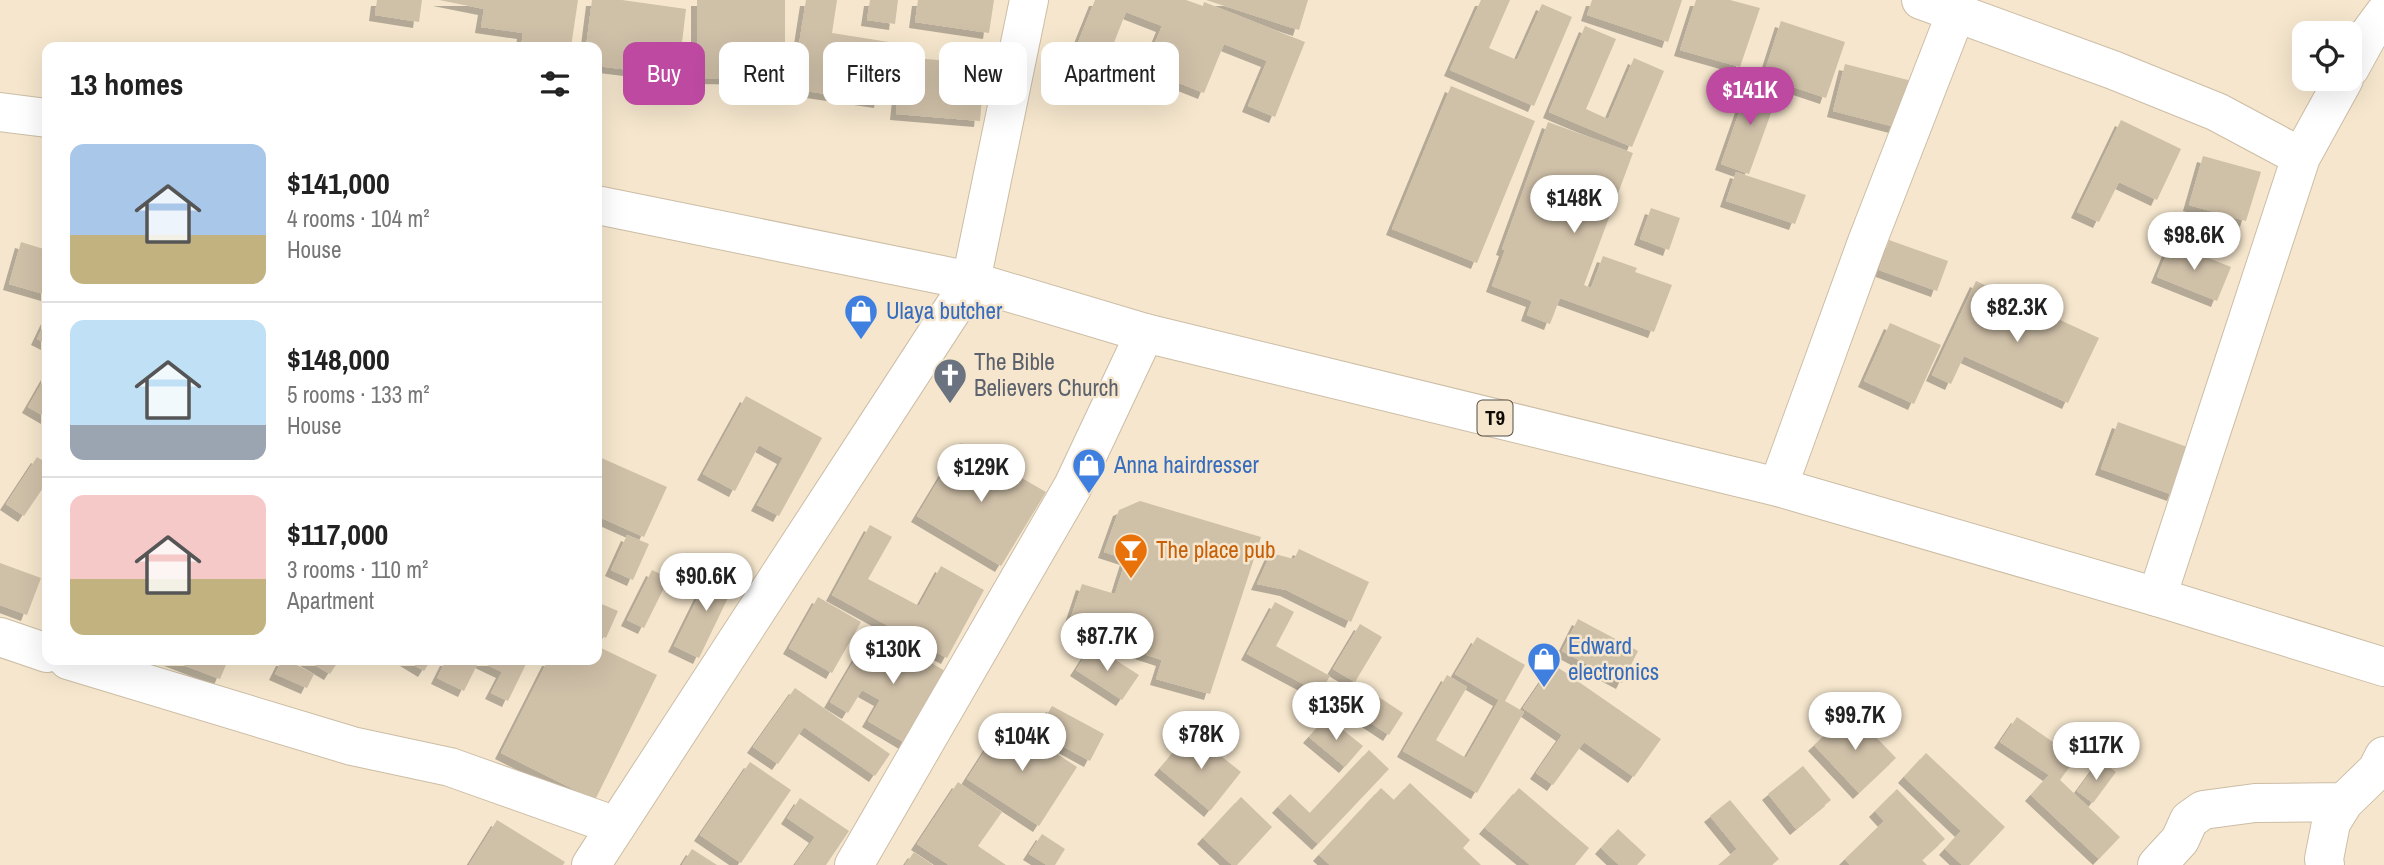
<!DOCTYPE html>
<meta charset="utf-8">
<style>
body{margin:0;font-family:"Archivo Narrow",sans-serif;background:#f2f2f2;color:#222;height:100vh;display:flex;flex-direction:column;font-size:26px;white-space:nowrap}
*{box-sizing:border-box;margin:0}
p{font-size:23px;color:#767676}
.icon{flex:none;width:38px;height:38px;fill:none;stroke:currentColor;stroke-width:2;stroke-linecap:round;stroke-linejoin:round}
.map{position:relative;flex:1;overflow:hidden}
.panel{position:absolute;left:42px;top:42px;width:560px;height:623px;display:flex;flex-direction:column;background:#fff;border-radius:14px;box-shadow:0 7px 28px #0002}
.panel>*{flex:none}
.hud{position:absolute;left:623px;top:42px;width:665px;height:63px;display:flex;gap:14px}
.buttons{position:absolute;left:2292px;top:21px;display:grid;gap:14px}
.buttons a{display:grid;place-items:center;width:70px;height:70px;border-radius:14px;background:#fff;box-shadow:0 7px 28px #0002;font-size:35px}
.price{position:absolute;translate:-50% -60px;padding:0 16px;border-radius:24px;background:#fff;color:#222;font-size:23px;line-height:46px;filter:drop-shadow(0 2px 4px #0008)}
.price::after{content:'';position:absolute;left:50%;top:42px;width:21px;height:16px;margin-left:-10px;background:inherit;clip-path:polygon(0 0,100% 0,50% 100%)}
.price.selected{background:#bd49a1;color:#fff}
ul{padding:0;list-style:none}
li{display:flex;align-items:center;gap:21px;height:175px;padding:0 28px}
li+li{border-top:2px solid #e0e0e0}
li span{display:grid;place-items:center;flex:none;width:196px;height:140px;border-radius:14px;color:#555}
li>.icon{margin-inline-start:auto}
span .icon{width:84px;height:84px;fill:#fffc;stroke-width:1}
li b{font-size:30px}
h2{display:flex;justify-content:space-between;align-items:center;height:84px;padding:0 28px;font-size:30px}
.chip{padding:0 24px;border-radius:14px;background:#fff;box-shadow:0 7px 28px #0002;font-size:24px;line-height:63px}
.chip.selected{background:#bd49a1;color:#fff}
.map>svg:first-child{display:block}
.building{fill:#cfc0a8;filter:url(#shadow)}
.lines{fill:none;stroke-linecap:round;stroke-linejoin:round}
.street-casing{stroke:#ccbda5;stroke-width:40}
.secondary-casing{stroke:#ccbda5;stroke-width:40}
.highway-casing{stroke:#ccbda5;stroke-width:40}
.street{stroke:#fff;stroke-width:38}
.secondary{stroke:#fff;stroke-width:38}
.highway{stroke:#fff;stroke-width:38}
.labels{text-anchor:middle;stroke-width:5;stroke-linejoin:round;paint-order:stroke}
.shield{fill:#f5e6cd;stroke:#554d40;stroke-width:2}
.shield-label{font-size:21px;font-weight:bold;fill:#100b04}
.shop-label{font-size:23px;fill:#366cbe;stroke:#f5e6cd;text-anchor:start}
.worship-label{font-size:23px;fill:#5b616d;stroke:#f5e6cd;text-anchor:start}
.food-label{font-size:23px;fill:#c56008;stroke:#f5e6cd;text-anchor:start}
</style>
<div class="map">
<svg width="2384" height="865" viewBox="0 0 2384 865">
<defs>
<filter id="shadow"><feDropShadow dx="-6" dy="6" stdDeviation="0" flood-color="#0004"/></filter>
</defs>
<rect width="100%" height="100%" fill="#f5e6cd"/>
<path class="building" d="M377 0H422L419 22 375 15Z
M439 0H578L571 47H521L523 33 481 27 484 9Z
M592 0H622L686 9 678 76 597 66V47H586Z
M697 0H785V79L697 78Z
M806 0H837L832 33 889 42 880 102 792 89Z
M870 0H898L895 24 867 20Z
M918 0H994L989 33 915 22Z
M1095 0H1186L1203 6 1204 2 1305 42 1275 117 1248 106 1267 61 1224 44 1204 93 1144 69 1162 26 1126 12 1106 63 1075 50Z
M1206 0H1308L1299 30Z
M1481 0H1510L1489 48 1517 60 1542 4 1572 17 1534 106 1450 70Z
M1592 0H1682L1668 42 1587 15Z
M1696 0H1730L1760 8 1740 67 1680 50Z
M1781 21 1845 42 1826 98 1763 77Z
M1585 26 1616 39 1586 109 1608 119 1634 58 1664 71 1632 147 1549 112Z
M902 57 985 64 980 121 896 114Z
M1845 64 1912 81 1899 128 1833 111Z
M1750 81 1779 91 1749 174 1721 164Z
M1451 86 1535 121 1477 263 1392 229Z
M2121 120 2181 149 2157 200 2119 182 2099 222 2077 212Z
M1548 122 1633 153 1584 285 1591 288 1603 256 1637 268 1635 272 1672 285 1654 332 1560 298 1550 324 1527 315 1532 301 1492 286 1505 250 1502 249Z
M2203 156 2261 172 2246 221 2189 205Z
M1736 172 1806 195 1795 224 1726 201Z
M1651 208 1680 218 1669 250 1640 239Z
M1889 240 1948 261 1937 291 1879 270Z
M21 242 47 250V295L9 284Z
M2171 243 2231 267 2217 301 2157 277Z
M1976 281 2099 338 2068 403 1964 356 1951 384 1932 375Z
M47 318V344L37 339Z
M1890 323 1941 345 1914 404 1864 381Z
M47 374V418L28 407Z
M746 396 822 438 779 516 757 505 783 458 759 445 735 491 703 474Z
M2118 422 2190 448 2173 495 2101 469Z
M961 443 1046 492 1001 566 917 516Z
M597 456 667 487 644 537 597 516Z
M37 457 47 463V482L24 516 6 504Z
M1140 501 1261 537 1210 694 1156 679 1162 660 1067 629 1082 584 1115 594 1126 559 1104 552 1119 510Z
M870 525 892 537 868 579 919 606 941 566 984 590 947 658 832 595Z
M627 535 649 544 633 580 611 570Z
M1299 549 1369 582 1351 622 1286 590 1257 584 1271 553 1294 559Z
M0 563 41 578 27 615 0 605Z
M713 567 737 579 699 658 674 646Z
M652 570 669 578 644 628 627 620Z
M818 597 861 622 832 673 789 648Z
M597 602 618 611 606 638 597 634Z
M1275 602 1294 612 1276 646 1330 676 1320 693 1247 654Z
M1578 619 1638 651 1622 683 1562 651Z
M1360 624 1382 637 1355 682 1333 669Z
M873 629 952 675 910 746 868 721 880 700 862 690 848 713 830 702Z
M1477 637 1525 665 1505 701 1524 712 1477 793 1403 751 1447 675 1467 687 1436 740 1466 758 1499 700 1455 674Z
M1092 645 1139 675 1122 700 1076 670Z
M597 646 657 675 595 800 501 753 548 660H597Z
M170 660H228L220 679Z
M282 660H287L314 674 307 688 275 674Z
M306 660H339L330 674Z
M406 660H431L424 671Z
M446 660H528L508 701 491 693 502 672 479 661 464 691 437 678Z
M1553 664 1661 739 1634 777 1584 742 1553 785 1536 773 1562 735 1523 708Z
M1362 686 1403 713 1389 735 1348 708Z
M795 688 890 754 875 776 804 727 778 764 753 747Z
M1052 706 1104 734 1090 761 1037 732Z
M1851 711 1896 758 1859 793 1814 745Z
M1327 717 1363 746 1345 767 1309 737Z
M2017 717 2076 758 2060 780 2120 837 2099 859 2031 795 2049 775 2000 742Z
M1005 720 1077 767 1039 826 967 779Z
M1191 732 1241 772 1210 811 1160 769Z
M1369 750 1389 769 1318 844 1278 807 1290 794 1310 813Z
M1926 753 2005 827 1969 865H1962L1945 849 1961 831 1904 777Z
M2100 760 2116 772 2093 803 2077 791Z
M750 762 791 790 741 863 700 835Z
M1803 766 1831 800 1796 829 1768 794Z
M958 782 1002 812 978 846 1006 865H949L917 844Z
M1410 783 1470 840 1463 848 1481 865H1330L1319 855 1381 788 1394 800Z
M1519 788 1589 848 1575 865H1530L1485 828Z
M1897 789 1945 839 1922 860 1927 865H1850L1845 859 1884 821 1875 811Z
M1241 797 1272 827 1237 865H1232L1203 838Z
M800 798 849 831 826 865H795L815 837 787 818Z
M1730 800 1779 859 1772 865H1718L1737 849 1710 816Z
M497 820 565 862 563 865H469Z
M1618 829 1646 855 1637 865H1619L1601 848Z
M1042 834 1065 849 1055 865H1047L1029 854Z
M692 849 717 865H682Z
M914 852 933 865H905Z"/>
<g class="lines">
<g class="street-casing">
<path id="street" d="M1921 0 2113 70 2217 112 2301 157
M2350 68 2367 37 2384 14
M971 281 1029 0
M1778 487 1867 242 1956 13
M2157 597 2301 157 2344 79
M0 637 47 653
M68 660 352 746 450 767 616 826
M854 865 1073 486 1145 333
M2157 865 2180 840 2189 820 2203 810 2255 803 2344 802
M2325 865 2324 859 2331 823 2344 802 2377 770 2384 756"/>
</g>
<g class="secondary-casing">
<path id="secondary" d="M591 865 971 281"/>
</g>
<g class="highway-casing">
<path id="highway" d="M0 112 47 118
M597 205 971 281 1145 333 1778 487 2157 597 2384 667"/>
</g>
<use href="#street" class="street"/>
<use href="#secondary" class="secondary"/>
<use href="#highway" class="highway"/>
</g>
<defs>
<g id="shop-pin" transform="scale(1.75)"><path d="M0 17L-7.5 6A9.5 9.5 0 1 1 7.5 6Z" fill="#3f7fe0" stroke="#f5e6cd"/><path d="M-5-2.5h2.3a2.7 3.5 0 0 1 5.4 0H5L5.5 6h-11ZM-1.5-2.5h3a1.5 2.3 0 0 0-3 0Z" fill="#fff"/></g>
<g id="church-pin" transform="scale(1.75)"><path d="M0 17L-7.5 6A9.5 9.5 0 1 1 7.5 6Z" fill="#6b7280" stroke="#f5e6cd"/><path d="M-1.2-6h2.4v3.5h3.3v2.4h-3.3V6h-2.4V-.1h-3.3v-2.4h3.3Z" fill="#fff"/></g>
<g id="bar-pin" transform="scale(1.75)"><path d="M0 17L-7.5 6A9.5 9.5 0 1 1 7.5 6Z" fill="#e8710a" stroke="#f5e6cd"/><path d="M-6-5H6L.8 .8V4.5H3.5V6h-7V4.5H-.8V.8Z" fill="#fff"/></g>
</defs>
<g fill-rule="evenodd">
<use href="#shop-pin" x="861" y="311"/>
<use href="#church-pin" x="950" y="375"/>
<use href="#shop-pin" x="1089" y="465"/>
<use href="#bar-pin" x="1131" y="550"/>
<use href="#shop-pin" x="1544" y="659"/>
</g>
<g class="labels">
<rect class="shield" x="1477.5" y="400.5" width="35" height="35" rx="5"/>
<g class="shield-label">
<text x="1495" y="425">T9</text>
</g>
<g class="shop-label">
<text x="886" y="319">Ulaya butcher</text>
<text x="1114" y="473">Anna hairdresser</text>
<text x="1568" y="654">Edward<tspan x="1568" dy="26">electronics</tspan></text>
</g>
<g class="worship-label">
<text x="974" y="370">The Bible<tspan x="974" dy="26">Believers Church</tspan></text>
</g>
<g class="food-label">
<text x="1156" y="558">The place pub</text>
</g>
</g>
</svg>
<div class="buttons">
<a><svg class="icon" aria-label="locate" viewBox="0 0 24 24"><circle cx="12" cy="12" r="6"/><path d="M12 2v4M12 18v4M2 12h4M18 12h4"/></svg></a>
</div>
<b class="price selected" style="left:1750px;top:127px">$141K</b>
<b class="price" style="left:1574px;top:235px">$148K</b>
<b class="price" style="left:2194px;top:272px">$98.6K</b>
<b class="price" style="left:2017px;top:344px">$82.3K</b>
<b class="price" style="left:981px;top:504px">$129K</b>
<b class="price" style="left:706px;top:613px">$90.6K</b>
<b class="price" style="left:1107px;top:673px">$87.7K</b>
<b class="price" style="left:893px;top:686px">$130K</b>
<b class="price" style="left:1336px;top:742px">$135K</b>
<b class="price" style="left:1855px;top:752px">$99.7K</b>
<b class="price" style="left:1201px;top:771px">$78K</b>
<b class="price" style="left:1022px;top:773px">$104K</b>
<b class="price" style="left:2096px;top:782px">$117K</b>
<div class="hud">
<a class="chip selected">Buy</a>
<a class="chip">Rent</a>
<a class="chip">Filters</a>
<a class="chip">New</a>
<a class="chip">Apartment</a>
</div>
<section class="panel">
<h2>13 homes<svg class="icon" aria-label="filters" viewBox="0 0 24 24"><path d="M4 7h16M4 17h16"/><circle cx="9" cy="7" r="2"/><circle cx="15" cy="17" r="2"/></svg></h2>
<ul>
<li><span style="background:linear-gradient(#a9c7e8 65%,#c2b280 0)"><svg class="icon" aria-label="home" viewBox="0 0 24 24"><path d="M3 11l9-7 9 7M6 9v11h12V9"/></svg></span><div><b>$141,000</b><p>4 rooms · 104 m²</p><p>House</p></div></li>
<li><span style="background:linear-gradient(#bfe0f5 75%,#9aa5b1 0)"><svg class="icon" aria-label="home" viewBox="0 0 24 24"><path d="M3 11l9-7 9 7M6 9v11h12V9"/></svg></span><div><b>$148,000</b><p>5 rooms · 133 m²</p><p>House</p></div></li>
<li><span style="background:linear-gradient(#f6c9c9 60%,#c2b280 0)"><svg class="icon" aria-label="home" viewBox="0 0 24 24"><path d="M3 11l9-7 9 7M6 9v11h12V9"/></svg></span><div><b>$117,000</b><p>3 rooms · 110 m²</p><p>Apartment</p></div></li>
</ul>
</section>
</div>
